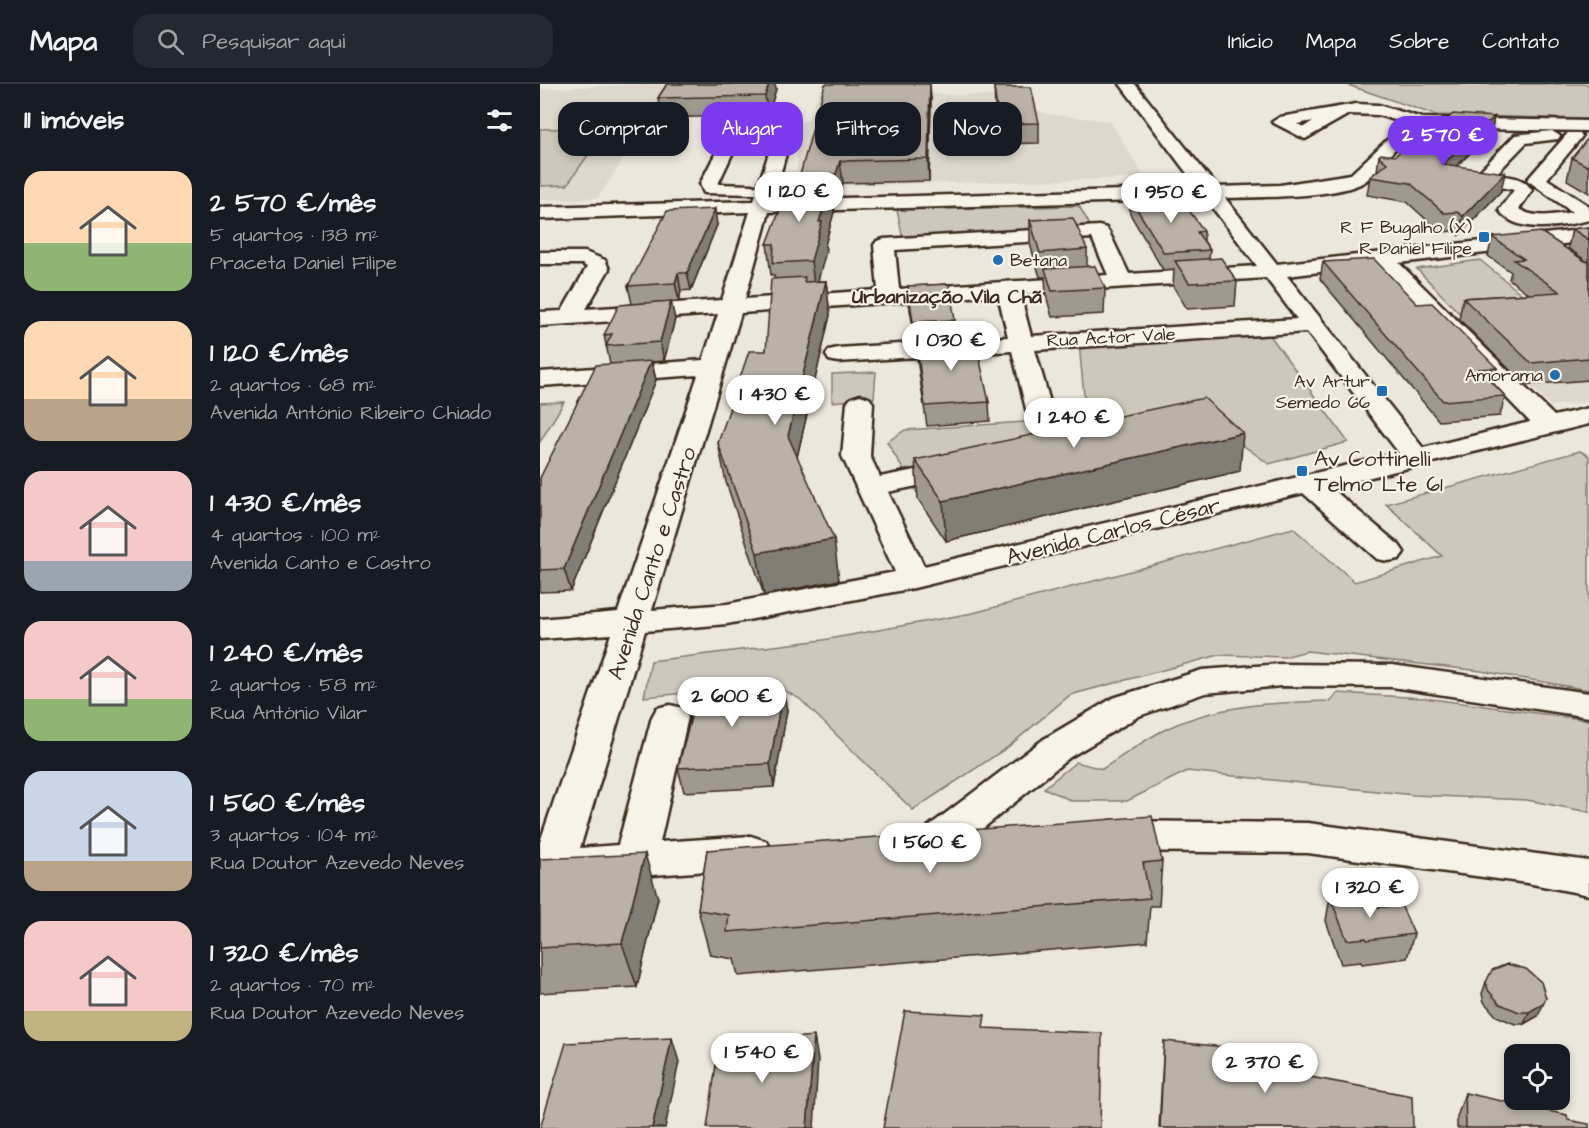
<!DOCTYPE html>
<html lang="pt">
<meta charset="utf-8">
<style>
body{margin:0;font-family:"Architects Daughter",sans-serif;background:#242831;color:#f1f3f6;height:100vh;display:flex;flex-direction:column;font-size:22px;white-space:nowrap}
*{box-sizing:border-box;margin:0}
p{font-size:20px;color:#9ea1a6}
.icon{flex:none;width:33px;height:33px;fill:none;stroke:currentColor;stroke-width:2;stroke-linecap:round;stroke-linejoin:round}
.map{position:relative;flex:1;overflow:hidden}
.details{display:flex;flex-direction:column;background:#171b24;width:540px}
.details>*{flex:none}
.guide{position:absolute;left:18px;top:18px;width:570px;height:54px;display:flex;gap:12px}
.controls{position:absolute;left:964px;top:960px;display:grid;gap:12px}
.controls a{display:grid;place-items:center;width:66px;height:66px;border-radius:12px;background:#171b24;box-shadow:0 3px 9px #0003;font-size:30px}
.price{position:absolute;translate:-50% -51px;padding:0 14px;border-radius:21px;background:#fff;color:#222;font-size:20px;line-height:39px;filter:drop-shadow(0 2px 3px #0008)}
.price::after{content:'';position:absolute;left:50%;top:36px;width:18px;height:14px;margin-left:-9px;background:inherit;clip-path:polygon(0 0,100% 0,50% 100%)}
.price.active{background:#7c3aed;color:#fff}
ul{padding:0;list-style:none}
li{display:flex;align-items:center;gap:18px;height:150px;padding:0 24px}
li span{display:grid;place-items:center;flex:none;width:168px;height:120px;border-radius:18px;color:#555}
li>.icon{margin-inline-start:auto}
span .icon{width:72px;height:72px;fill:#fffc;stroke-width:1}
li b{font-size:26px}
h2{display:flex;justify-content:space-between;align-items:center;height:72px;padding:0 24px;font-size:26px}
.chip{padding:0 21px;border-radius:18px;background:#171b24;box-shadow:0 3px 9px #0003;font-size:21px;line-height:54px}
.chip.active{background:#7c3aed;color:#fff}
header{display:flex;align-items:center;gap:36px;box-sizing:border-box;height:84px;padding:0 30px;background:#171b24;border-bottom:2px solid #363941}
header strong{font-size:28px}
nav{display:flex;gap:33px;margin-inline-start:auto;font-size:21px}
.search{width:420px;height:54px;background:#242831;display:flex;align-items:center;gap:15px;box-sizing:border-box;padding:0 21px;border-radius:18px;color:#9ea1a6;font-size:22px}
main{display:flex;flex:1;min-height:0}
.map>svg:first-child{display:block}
.built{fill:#ddd7cc}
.green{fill:#cec8bc;stroke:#84796d;stroke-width:1.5}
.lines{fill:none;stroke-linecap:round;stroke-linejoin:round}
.minor-casing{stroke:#3b2a1e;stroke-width:5}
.minor{fill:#f7f3e8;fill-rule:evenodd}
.wall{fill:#a09990;stroke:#3b2a1e;stroke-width:1.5}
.shaded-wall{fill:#827d75;stroke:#3b2a1e;stroke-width:1.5}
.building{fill:#bab2a7;stroke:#3b2a1e;stroke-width:1.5}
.poi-dot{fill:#1f6fb2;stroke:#f7f3e8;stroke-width:2}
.labels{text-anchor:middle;stroke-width:4.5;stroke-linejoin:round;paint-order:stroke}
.far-poi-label{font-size:18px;fill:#3b2a1e;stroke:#f7f3e8;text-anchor:end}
.far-street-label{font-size:18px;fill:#3b2a1e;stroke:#f7f3e8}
.far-neighbourhood-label{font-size:20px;font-weight:bold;fill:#3b2a1e;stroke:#f7f3e8}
.poi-label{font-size:22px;fill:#3b2a1e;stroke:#f7f3e8;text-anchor:start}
.street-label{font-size:22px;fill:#3b2a1e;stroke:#f7f3e8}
</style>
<header>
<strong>Mapa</strong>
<div class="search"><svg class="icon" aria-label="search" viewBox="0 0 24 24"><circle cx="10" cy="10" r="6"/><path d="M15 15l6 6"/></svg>Pesquisar aqui</div>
<nav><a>Início</a><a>Mapa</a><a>Sobre</a><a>Contato</a></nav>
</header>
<main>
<section class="details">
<h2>11 imóveis<svg class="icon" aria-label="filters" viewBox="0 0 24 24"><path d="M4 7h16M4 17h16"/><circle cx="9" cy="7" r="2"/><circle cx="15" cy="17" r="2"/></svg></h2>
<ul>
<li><span style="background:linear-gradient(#ffd9b3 60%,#8fb573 0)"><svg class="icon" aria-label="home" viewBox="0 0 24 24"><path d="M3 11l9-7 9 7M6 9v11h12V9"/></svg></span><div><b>2 570 €/mês</b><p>5 quartos · 138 m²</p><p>Praceta Daniel Filipe</p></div></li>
<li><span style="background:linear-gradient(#ffd9b3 65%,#b9a48a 0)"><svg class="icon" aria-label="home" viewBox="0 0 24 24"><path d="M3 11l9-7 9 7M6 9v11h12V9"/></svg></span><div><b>1 120 €/mês</b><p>2 quartos · 68 m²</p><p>Avenida António Ribeiro Chiado</p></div></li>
<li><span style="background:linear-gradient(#f6c9c9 75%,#9aa5b1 0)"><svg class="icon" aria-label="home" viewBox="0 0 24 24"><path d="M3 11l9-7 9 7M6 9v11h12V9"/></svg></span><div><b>1 430 €/mês</b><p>4 quartos · 100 m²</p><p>Avenida Canto e Castro</p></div></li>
<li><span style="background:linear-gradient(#f6c9c9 65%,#8fb573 0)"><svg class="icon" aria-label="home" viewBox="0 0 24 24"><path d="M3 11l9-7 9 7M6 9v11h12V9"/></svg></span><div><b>1 240 €/mês</b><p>2 quartos · 58 m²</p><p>Rua António Vilar</p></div></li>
<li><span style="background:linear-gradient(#c9d6e8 75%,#b9a48a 0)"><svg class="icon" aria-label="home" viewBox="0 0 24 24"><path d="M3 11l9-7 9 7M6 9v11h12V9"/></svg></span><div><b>1 560 €/mês</b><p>3 quartos · 104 m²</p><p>Rua Doutor Azevedo Neves</p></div></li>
<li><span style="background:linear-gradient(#f6c9c9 75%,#c2b280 0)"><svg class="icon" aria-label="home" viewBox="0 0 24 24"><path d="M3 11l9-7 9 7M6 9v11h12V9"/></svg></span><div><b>1 320 €/mês</b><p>2 quartos · 70 m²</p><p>Rua Doutor Azevedo Neves</p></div></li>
</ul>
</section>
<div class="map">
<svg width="1049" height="1044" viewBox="0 0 1049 1044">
<rect width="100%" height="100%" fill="#ece7dc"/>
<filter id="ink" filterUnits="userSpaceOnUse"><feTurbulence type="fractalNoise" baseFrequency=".0167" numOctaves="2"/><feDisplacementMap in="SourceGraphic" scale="12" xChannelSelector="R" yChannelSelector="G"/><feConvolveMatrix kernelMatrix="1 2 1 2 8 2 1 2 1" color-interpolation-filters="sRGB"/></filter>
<g filter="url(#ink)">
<path class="built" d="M103 0H132L58 114 0 116V5Z
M280 6 486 13 498 27 507 30 570 37 605 94 257 103V42H241L239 38 268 37Z
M921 231 1049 265V317L1011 322Z"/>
<path class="green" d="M805 0H1049V35L895 31Z
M67 44 27 101 0 102V45Z
M539 122 550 141 363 155 357 126Z
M940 176 999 224 921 231 877 185Z
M729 250 808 358 729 380 651 324 659 349 377 409 347 358 365 346 546 334 539 259Z
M336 288 334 314 292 318V290Z
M24 318 0 358V319Z
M1040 367 1049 372V606L941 587 767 567 744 573 679 571 530 611 468 663 373 726 260 615 234 601 104 613 111 577 283 556 433 529 753 444 815 498 902 472 846 420Z
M797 609 884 614 1049 636V728L987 716 874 711 647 687 587 717H532L504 704 536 678 562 685C581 673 600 659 620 648 672 621 734 618 791 617Z"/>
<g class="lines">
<g class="minor-casing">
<path id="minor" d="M580 0H595L677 103 740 101 811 90 865 39 838 31 809 30 765 55 732 38 740 33 816 20 838 21 882 34 1049 37V47L881 44C860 51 843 85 824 98 797 114 718 113 685 114L737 180 1049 145V157L859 179 1014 332 1049 324V340L790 403 859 461 864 468 859 475 848 477 837 475 763 409 374 504 187 540 105 547 40 764 78 761 112 633 117 624 130 621 143 624 148 633 120 758 211 752 226 757 232 768 226 779 211 784 0 799V758L71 550 0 555V535L78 528 158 291 0 302V288L163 276 178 230 0 242V228L22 227 47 183 42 180H0V168H45L65 176 69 185 46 225 182 216 210 128 0 135V123L214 117 216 110 164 109 160 100 190 41 239 37 253 45 233 116 658 104ZM773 37 764 43 757 40ZM236 47 218 103 211 101 178 100 202 49ZM666 115 717 182 589 190 569 148 566 144 559 142 344 155 337 157 334 161 338 206 205 215 229 128ZM552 154 568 191 359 205 355 166ZM838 181 990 338 883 364 747 192ZM726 194 757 235 491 252 480 210ZM458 211 468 253 298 264 289 266 286 271 289 276 298 278 472 267 486 325 490 331 499 333 508 331 512 325 495 266 767 248 859 369 384 482 348 408 430 391 434 385 430 379 420 377 340 393 330 372 333 319 329 314 320 311 311 314 307 319 302 372 355 488 187 520 112 526 201 229Z
M1012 47 1020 52 1018 55 986 59 955 91C971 93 982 92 992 106L979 125C994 135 1015 131 1032 128L987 96 1028 49H1040L1042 52 1040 55 1007 95 1049 122V136C1024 142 977 152 959 126L974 106 942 99 936 91 975 51Z
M741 580 852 581 1049 609V633L852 603 741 602 665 609 599 632 530 673 419 764 404 768 389 764 383 753 389 742 504 655 573 614 662 586Z
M571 737 768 739 1049 777V811L987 799 768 769 571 767 556 763 550 752 556 741Z"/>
</g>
<use href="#minor" class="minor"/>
</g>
<path class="wall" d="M127 0H235L236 5 228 31 121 34 118 14Z
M454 3 499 39V59L460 60 455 23Z
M391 14 389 97 303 99 299 112H292L294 128 285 161 286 167 277 197H286L290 231 257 373 299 496 224 511 186 398 178 359 226 267 235 195 234 191H231L227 160 262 102 260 91Z
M954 33 951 49 917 82 961 107 919 151 914 147 900 148 867 118 827 111 830 93 837 87 839 72H855L870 67Z
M1049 53V109L1027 96 1032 74Z
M590 114 664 147V157L670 166 669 175 697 197 695 222 647 225 633 202 634 185 623 186 590 130Z
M490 136 547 165V183L565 204 564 230 512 233 506 211 505 193H500L490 160Z
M177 141 151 206 141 207 139 217 92 220 88 202Z
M1049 143V296L985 301 919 235 923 214 989 210 969 195 971 188 948 172 952 153 1048 178 1028 164 1032 145Z
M783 178 877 220 957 284 954 300 965 312 960 332 899 337 780 195Z
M368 202 415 236 416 254 382 256 449 318 450 337 387 342 377 275 376 257H375L369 219Z
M135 235 124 277 112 278 116 296 31 507 0 508V394L70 280 64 251Z
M375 376 700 387 406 457 378 415Z
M247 626 234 703 144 708 138 684Z
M167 766 622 777 619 822H610L607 858 198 892 194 875 170 871 158 826Z
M0 775 118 814 97 903 0 909Z
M790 813 874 850 867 874 822 880 821 878 801 880 786 837Z
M946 898 998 932 984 940H975L956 932 944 918 942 910Z
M624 957 738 987 873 1044H619Z
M925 1009 1028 1036 1049 1044H917V1033Z"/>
<path class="shaded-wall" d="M229 0H235L236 5 228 31 225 12Z
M390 0 391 14 389 97 388 75Z
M954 33 951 49 900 97 903 80Z
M300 77 303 99 299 112 296 90Z
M965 89 961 107 919 151 923 132Z
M291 100 294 128 285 161 286 167 275 208 271 177 279 138Z
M175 125 177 141 151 206 147 189Z
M138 189 141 207 139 217 135 199Z
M286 197 290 231 253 390 248 352Z
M131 217 135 235 124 277 120 258Z
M111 277 116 296 31 507 24 485Z
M703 349 700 387 406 457 403 417Z
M294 455 299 496 224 511 217 469Z
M243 603 247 626 234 703 230 680Z
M105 770 118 814 97 903 82 859Z
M1006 914 998 932 984 940 989 928Z
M274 952 278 976 274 1044H267Z
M132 954 139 978 125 1044H112Z"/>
<path class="building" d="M127 0H229L225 12 118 14Z
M285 0H390L388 75 300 77 296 90 260 91Z
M454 3H491L499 39 459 40Z
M913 30 954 33 903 80 965 89 923 132 917 128 904 129 870 99 830 93 847 79 839 72 841 70 855 72 862 66 870 67Z
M1049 53V83L1032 74Z
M291 100 279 138H282L271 177 233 179 234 160H227L249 102Z
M638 111 664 147 657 148 670 166 624 169 590 114Z
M175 125 147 189H138L135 199 88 202 127 127Z
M533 134 547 165 500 169 490 136Z
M1049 143V156L1032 145Z
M1001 148 1045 177 1049 178V274L991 279 923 214 1020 208 974 176 984 175 952 153Z
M681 174 697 197 649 199 635 177Z
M834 175 877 220 892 219 957 284 939 285 965 312 903 317 783 178Z
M555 182 565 204 512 207 505 185Z
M265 193 264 198 286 197 248 352 294 455 217 469 178 359 209 267H226L231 195Z
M409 200 415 236 373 238 368 202Z
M131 217 120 258 66 262 72 250 64 251 79 221Z
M435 254 449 318 385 322 376 257Z
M111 277 24 485 0 486V394L56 281Z
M664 314 703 349 403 417 375 376Z
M243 603 230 680 138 684 158 606Z
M612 732 622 777 603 779 610 814 187 848 189 831 158 826 167 766Z
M105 770 82 859 0 864V775Z
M823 809 830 824 861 821 874 850 827 856 826 854 807 856 790 813Z
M967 880 986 885 1001 898 1006 914 1003 920 989 928H979L960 920 948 906 946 898 952 886Z
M365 927 445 931 443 944 562 949 560 1044H343Z
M274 952 267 1044H167L179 960Z
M132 954 112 1044H0L26 959Z
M624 957 737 968 738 987 872 1012 873 1044H620Z
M925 1009 1027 1031 1028 1036 1049 1040V1044H926Z"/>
</g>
<g class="poi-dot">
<rect x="938" y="147" width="12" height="12" rx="3"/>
<circle cx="458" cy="176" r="6"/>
<circle cx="1015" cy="291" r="6"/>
<rect x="836" y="301" width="12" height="12" rx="3"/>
<rect x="756" y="381" width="12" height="12" rx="3"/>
</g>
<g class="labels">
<g class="far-poi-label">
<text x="932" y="149">R F Bugalho (X)<tspan x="932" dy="21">R Daniel Filipe</tspan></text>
<text x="470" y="182" text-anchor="start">Betana</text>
<text x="1003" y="297">Amorama</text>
<text x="830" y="303">Av Artur<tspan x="830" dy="21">Semedo 66</tspan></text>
</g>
<g class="far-street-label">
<text transform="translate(571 253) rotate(-3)" y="6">Rua Actor Vale</text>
</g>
<g class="far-neighbourhood-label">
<text x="407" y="219">Urbanização Vila Chã</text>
</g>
<g class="poi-label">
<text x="774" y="382">Av Cottinelli<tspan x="774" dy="25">Telmo Lte 61</tspan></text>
</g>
<g class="street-label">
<text transform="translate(573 446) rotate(-14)" y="8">Avenida Carlos César</text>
<text transform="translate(111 479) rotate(-72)" y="8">Avenida Canto e Castro</text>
</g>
</g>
</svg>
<div class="controls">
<a><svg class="icon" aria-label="locate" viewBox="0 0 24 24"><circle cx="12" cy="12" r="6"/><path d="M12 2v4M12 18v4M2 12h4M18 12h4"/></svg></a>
</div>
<b class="price active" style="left:903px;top:83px">2 570 €</b>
<b class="price" style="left:259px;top:139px">1 120 €</b>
<b class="price" style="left:631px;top:140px">1 950 €</b>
<b class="price" style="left:411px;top:288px">1 030 €</b>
<b class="price" style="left:235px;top:342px">1 430 €</b>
<b class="price" style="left:534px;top:365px">1 240 €</b>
<b class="price" style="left:192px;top:644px">2 600 €</b>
<b class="price" style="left:390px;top:790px">1 560 €</b>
<b class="price" style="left:830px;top:835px">1 320 €</b>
<b class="price" style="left:222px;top:1000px">1 540 €</b>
<b class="price" style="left:725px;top:1010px">2 370 €</b>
<div class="guide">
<a class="chip">Comprar</a>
<a class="chip active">Alugar</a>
<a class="chip">Filtros</a>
<a class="chip">Novo</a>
</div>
</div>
</main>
